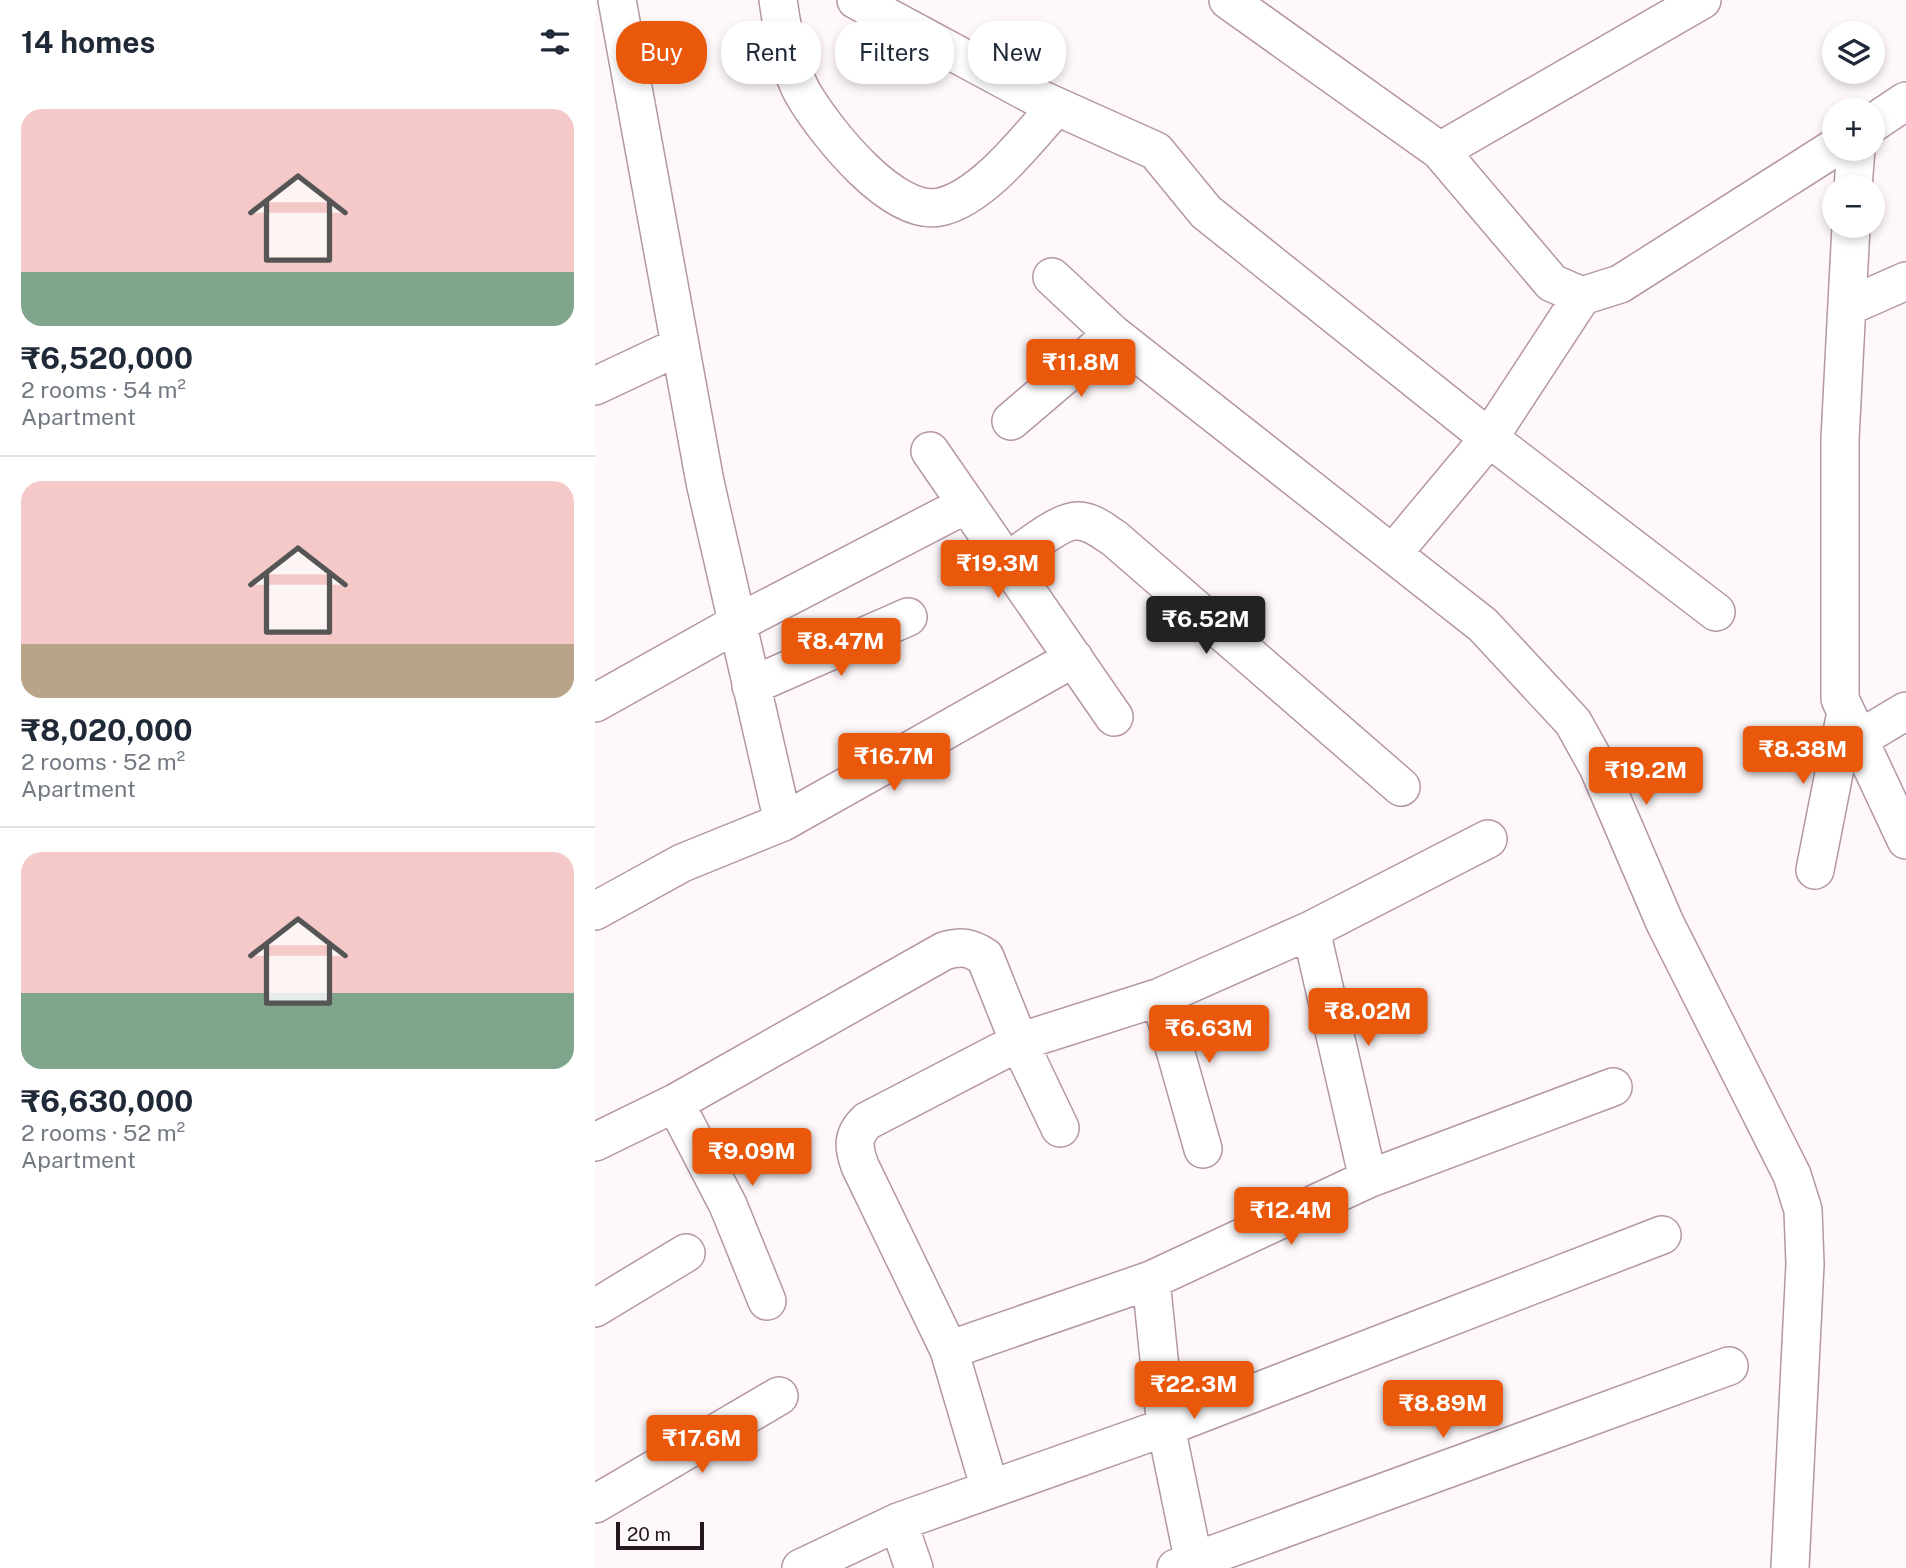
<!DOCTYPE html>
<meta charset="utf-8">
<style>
body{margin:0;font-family:"Public Sans",sans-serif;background:#f6f6f7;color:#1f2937;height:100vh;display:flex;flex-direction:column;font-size:26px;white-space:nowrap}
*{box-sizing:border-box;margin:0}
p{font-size:23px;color:#747a83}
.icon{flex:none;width:38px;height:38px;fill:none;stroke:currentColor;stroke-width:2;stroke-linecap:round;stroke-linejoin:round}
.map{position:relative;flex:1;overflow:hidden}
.panel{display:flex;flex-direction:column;background:#fff;width:595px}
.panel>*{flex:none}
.top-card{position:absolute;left:21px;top:21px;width:665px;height:63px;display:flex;gap:14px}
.buttons{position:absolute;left:1227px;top:21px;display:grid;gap:14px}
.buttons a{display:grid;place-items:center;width:63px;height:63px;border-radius:50%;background:#fff;box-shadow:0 4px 10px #0003;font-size:35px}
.scale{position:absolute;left:21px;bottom:18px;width:88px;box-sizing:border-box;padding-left:7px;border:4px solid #23181f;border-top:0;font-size:19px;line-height:24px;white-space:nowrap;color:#23181f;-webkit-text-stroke:5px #fef8fb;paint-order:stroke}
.price{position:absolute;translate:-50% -60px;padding:0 16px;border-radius:7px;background:#ea580c;color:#fff;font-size:23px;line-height:46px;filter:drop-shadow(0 2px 4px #0008)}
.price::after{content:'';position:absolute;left:50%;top:42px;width:21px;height:16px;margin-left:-10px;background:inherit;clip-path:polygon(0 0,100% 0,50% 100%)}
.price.active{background:#222;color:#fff}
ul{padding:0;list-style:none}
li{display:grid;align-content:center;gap:14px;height:371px;padding:0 21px}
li+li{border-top:2px solid #e0e1e3}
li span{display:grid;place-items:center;height:217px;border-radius:21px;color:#555}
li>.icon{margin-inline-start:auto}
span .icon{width:126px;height:126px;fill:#fffc;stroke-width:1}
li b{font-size:30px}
h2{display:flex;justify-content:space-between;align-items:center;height:84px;padding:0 21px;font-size:30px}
.chip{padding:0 24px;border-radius:28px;background:#fff;box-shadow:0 4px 10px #0003;font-size:24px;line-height:63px}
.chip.active{background:#ea580c;color:#fff}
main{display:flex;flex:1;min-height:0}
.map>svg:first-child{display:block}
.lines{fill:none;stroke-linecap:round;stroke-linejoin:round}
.minor-casing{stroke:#b496a8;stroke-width:40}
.minor{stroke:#fff;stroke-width:37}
</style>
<main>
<section class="panel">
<h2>14 homes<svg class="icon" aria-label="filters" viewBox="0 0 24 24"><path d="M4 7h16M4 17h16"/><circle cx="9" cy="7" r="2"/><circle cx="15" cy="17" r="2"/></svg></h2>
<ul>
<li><span style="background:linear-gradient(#f6c9c9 75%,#7fa58c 0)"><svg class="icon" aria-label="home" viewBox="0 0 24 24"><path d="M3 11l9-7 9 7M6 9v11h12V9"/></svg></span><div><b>₹6,520,000</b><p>2 rooms · 54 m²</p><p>Apartment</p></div></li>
<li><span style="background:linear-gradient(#f6c9c9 75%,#b9a48a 0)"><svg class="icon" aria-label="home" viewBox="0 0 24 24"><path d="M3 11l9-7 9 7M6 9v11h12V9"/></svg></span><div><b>₹8,020,000</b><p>2 rooms · 52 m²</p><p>Apartment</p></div></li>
<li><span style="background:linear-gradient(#f6c9c9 65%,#7fa58c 0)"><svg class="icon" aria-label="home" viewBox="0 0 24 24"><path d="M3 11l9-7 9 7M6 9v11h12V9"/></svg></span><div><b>₹6,630,000</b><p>2 rooms · 52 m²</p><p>Apartment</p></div></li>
</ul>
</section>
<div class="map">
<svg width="1311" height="1568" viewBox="0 0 1311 1568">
<rect width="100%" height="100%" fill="#fef8fb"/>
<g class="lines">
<g class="minor-casing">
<path id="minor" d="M22 0 110 482 188 822
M183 0C187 28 195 74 210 97 232 133 298 217 345 207 388 198 433 138 461 107
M261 0 445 99 561 151 611 212 894 438 1121 612
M633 0 845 151 957 283 987 296 1025 284 1239 148
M1278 123 1311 101
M845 151 1107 0
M1258 187 1261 149
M1256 226 1245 439V699L1311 840
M457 277 518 334 888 625 978 722 1003 767 1070 923 1197 1175 1208 1210 1210 1264 1195 1568
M1252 307 1311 281
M0 386 85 346
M416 421 518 334
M335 451 519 717
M799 552 894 438 987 296
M412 562C428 551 466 519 484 521 498 522 508 531 519 538L806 787
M156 686 313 617
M0 703 141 624 372 504
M1264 739 1311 711
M1220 870 1251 712
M0 911 87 863 188 822 479 658
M716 930 773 1179
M565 997 608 1149
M80 1103 133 1205 172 1301
M0 1142 80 1103 349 951C366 946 375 947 390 957L424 1042 465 1128
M556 1280 571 1427 600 1568
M0 1308 91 1253
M354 1350 556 1280 773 1179 1018 1087
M395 1489 354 1350 265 1166C258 1147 257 1135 272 1121L424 1042 565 997 716 930 893 839
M0 1504 184 1396
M303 1522 319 1568
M206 1568 303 1522 571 1427 1067 1235
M581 1568 1134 1366"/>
</g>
<use href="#minor" class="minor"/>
</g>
</svg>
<div class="buttons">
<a><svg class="icon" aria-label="layers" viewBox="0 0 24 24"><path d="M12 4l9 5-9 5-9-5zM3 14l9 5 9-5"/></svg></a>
<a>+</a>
<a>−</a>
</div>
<div class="scale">20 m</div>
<b class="price" style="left:486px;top:399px">₹11.8M</b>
<b class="price" style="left:403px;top:600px">₹19.3M</b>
<b class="price active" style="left:611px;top:656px">₹6.52M</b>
<b class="price" style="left:246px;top:678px">₹8.47M</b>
<b class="price" style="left:1208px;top:786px">₹8.38M</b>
<b class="price" style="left:299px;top:793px">₹16.7M</b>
<b class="price" style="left:1051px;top:807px">₹19.2M</b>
<b class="price" style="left:773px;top:1048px">₹8.02M</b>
<b class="price" style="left:614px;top:1065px">₹6.63M</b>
<b class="price" style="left:157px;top:1188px">₹9.09M</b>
<b class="price" style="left:696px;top:1247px">₹12.4M</b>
<b class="price" style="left:599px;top:1421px">₹22.3M</b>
<b class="price" style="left:848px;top:1440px">₹8.89M</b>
<b class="price" style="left:107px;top:1475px">₹17.6M</b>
<div class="top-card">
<a class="chip active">Buy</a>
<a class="chip">Rent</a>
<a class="chip">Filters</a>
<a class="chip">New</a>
</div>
</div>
</main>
